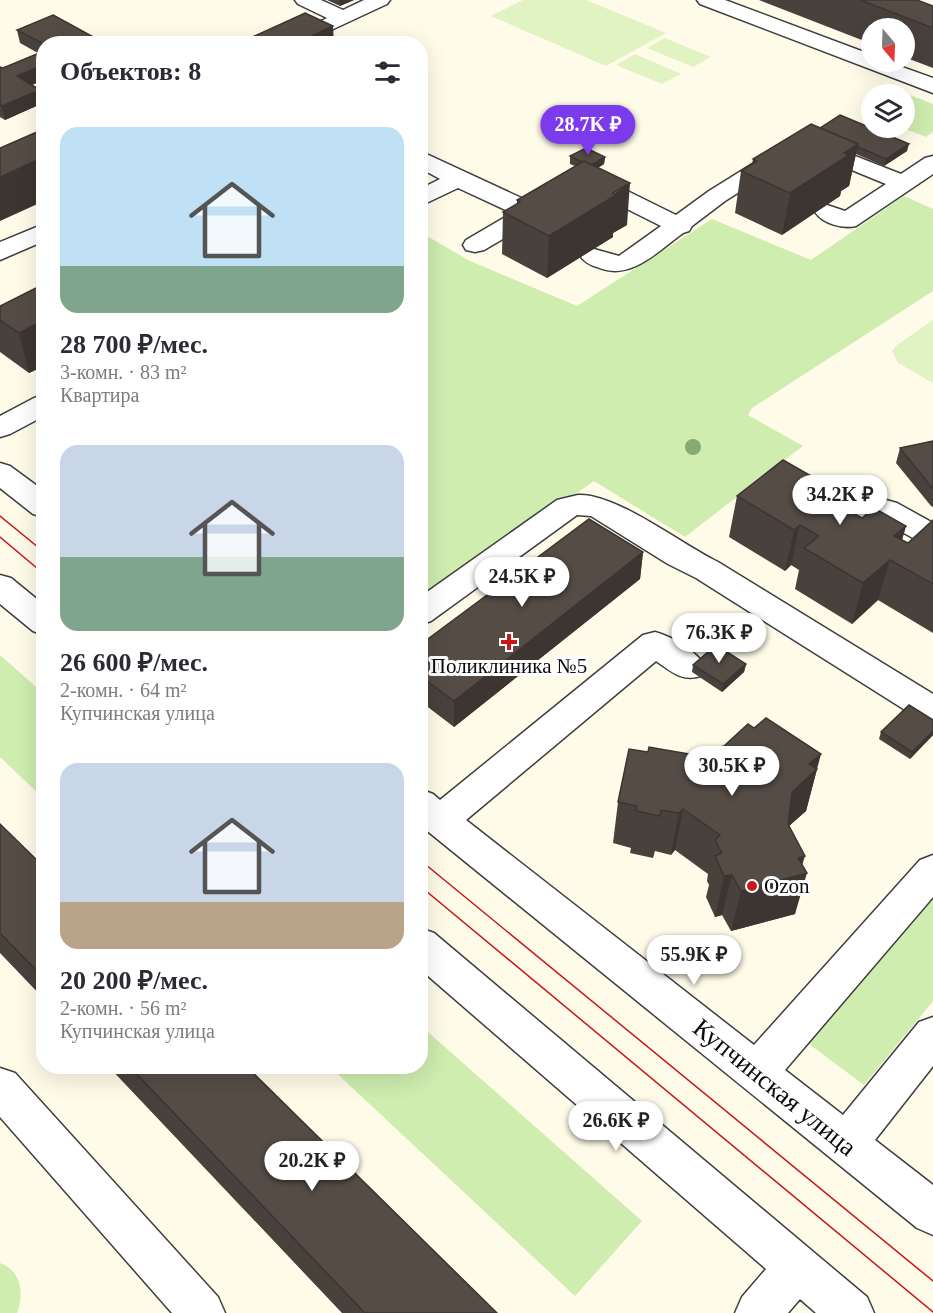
<!DOCTYPE html>
<html lang="ru">
<meta charset="utf-8">
<style>
body{margin:0;font-family:"Times New Roman",serif;background:#f7f7f7;color:#2b2b33;height:100vh;display:flex;flex-direction:column;font-size:22px;white-space:nowrap}
*{box-sizing:border-box;margin:0}
p{font-size:20px;color:#7c7c81}
.icon{flex:none;width:33px;height:33px;fill:none;stroke:currentColor;stroke-width:2;stroke-linecap:round;stroke-linejoin:round}
.map{position:relative;flex:1;overflow:hidden}
.sheet{position:absolute;left:36px;top:36px;width:392px;height:1038px;display:flex;flex-direction:column;background:#fff;border-radius:24px;box-shadow:0 6px 24px #0002}
.sheet>*{flex:none}
.needle{width:39px;rotate:161deg}
.controls{position:absolute;left:861px;top:18px;display:grid;gap:12px}
.controls a{display:grid;place-items:center;width:54px;height:54px;border-radius:50%;background:#fff;box-shadow:0 6px 24px #0002;font-size:30px}
.price{position:absolute;translate:-50% -51px;padding:0 14px;border-radius:21px;background:#fff;color:#222;font-size:20px;line-height:39px;filter:drop-shadow(0 2px 3px #0008)}
.price::after{content:'';position:absolute;left:50%;top:36px;width:18px;height:14px;margin-left:-9px;background:inherit;clip-path:polygon(0 0,100% 0,50% 100%)}
.price.current{background:#7c3aed;color:#fff}
ul{padding:0;list-style:none}
li{display:grid;align-content:center;gap:12px;height:318px;padding:0 24px}
li span{display:grid;place-items:center;height:186px;border-radius:18px;color:#555}
li>.icon{margin-inline-start:auto}
span .icon{width:108px;height:108px;fill:#fffc;stroke-width:1}
li b{font-size:26px}
h2{display:flex;justify-content:space-between;align-items:center;height:72px;padding:0 24px;font-size:26px}
.map>svg:first-child{display:block}
.green{fill:#ceedaf}
.pitch{fill:#e1f3c2}
.lines{fill:none;stroke-linecap:round;stroke-linejoin:round}
.minor-casing{stroke:#3e3e3e;stroke-width:3}
.minor{fill:#fff;fill-rule:evenodd}
.tram{stroke:#c8161b;stroke-width:1.5}
.tree{fill:#87aa75}
.wall{fill:#49413c}
.shaded-wall{fill:#3c3531}
.building{fill:#554c46;stroke:#3c3531;stroke-width:1.5}
.poi-dot{fill:#c8161b;stroke:#fff;stroke-width:2}
.labels{text-anchor:middle;stroke-width:6;stroke-linejoin:round;paint-order:stroke}
.poi-label{font-size:21px;fill:#0b0b0b;stroke:#fff}
.near-street-label{font-size:26px;fill:#0b0b0b;stroke:#fff}
</style>
<div class="map">
<svg width="933" height="1313" viewBox="0 0 933 1313">
<rect width="100%" height="100%" fill="#fffbe9"/>
<path class="green" d="M889 87 933 104V132L926 137 903 128 904 94H877Z
M904 196 933 209V291L752 408 748 415 803 446 685 537 594 481 426 598 420 594V232L470 261 577 306 712 219 811 260Z
M0 655 43 693V798L0 757Z
M933 888V1001L864 1085 805 1041Z
M420 1025 642 1221 575 1296 330 1067 420 1066Z
M0 1263C22 1271 24 1294 17 1313H0Z"/>
<path class="pitch" d="M523 0H586L666 33 606 66 491 16Z
M665 38 711 57 693 67 647 48Z
M635 54 681 74 662 84 616 65Z
M933 320V383L898 363 892 351 897 345Z"/>
<g class="lines">
<g class="minor-casing">
<path id="minor" d="M295 0H321L343 10 364 0H390L387 4 314 38 307 36 304 32 307 28 327 18 298 4Z
M697 0H725L872 55V62H888L933 78V93L700 4Z
M809 138 901 174 925 158 933 156V174L856 226C843 229 823 224 815 212L818 207 827 205 845 211 886 184 808 152 801 153 725 201 692 226 689 231 683 233C658 251 630 282 597 267 590 265 586 263 581 257L585 252 594 249 619 256 661 226 581 186 577 181 581 176 589 174 597 176 676 215 709 191 786 143Z
M420 151 530 202 541 199 550 201 553 206 550 211 484 250 475 252 466 250 463 245 466 240 512 213 458 188 420 206V189L440 179 420 168Z
M44 224V241L0 260V242Z
M44 395V416L10 434 0 437V416L34 398Z
M0 463 10 466 44 491V517L33 514 0 488Z
M578 495C616 493 681 544 718 562L933 694V724L921 720 696 578 668 564 591 516 577 515 431 621 420 625V597L557 500Z
M886 500 897 503 933 523V547L922 543 875 517 871 510 875 503Z
M0 575 11 578 44 605V635L33 631 0 604Z
M655 632C673 637 696 651 706 667L701 676C682 682 672 672 656 661L466 820 754 1045 920 860 933 855V897L785 1070 843 1115 919 1022 933 1017V1066L875 1140 933 1185V1235L917 1228 420 825V789L433 794 440 800 643 635Z
M420 928 434 933 867 1297 874 1313H816L800 1299 788 1313H735L742 1297 766 1269 420 969Z
M0 1068 15 1073 218 1297 225 1313H172L0 1117Z"/>
</g>
<use href="#minor" class="minor"/>
<path class="tram" d="M0 516 44 552
M0 537 44 574
M420 860 933 1281
M420 886 933 1312"/>
</g>
<circle class="tree" cx="693" cy="447" r="8"/>
<path class="wall" d="M327 0H354L340 6Z
M759 0H917L933 6V68L904 57V28H872V44Z
M17 30 44 44V80L31 85 40 90 43 103 5 120 0 117V67L3 68 38 53 20 43Z
M820 128 907 151 884 166 856 154 849 186 841 191 840 196 782 235 735 213 741 171 752 164 753 159Z
M570 156 605 157 604 164 598 168 627 225 613 233V237L547 278 502 254 503 212 517 204V200L575 166 570 164Z
M44 284V366L29 373 0 352V306Z
M933 441V507L931 506 896 463 900 448Z
M839 492 837 503 862 518 906 526 902 540 908 543 933 520V633L878 600 852 624 795 589 799 570 791 565 785 571 729 537 737 496Z
M643 552 640 579 454 727 420 701V645Z
M746 664 744 672 722 692 692 672 693 665Z
M933 720V735L910 759 879 739 881 732Z
M648 752 689 754 817 769 806 811 789 826 802 865 795 914 731 931 722 915 715 917 706 897 709 885 707 881 708 874 675 850 671 855 655 851 653 858 630 853 631 848 613 843 618 802Z
M0 824 44 867V999L0 953Z
M108 1066H246L497 1313H342Z"/>
<path class="shaded-wall" d="M340 0H354L340 6Z
M333 26 334 44H295Z
M44 65V80L20 90 17 76Z
M40 90 43 103 5 120 2 106Z
M858 144 849 186 841 191 840 196 782 235 790 193 844 153Z
M909 144 907 151 884 166 886 159Z
M44 157V201L0 221V177Z
M605 157 604 164 589 173V166Z
M630 183 627 225 613 233V237L547 278 549 236Z
M44 320V366L29 373 19 333Z
M839 492 829 533 830 500Z
M800 525 791 565 785 571 794 530Z
M906 526 895 563 890 560 878 600 852 624 863 583 894 536Z
M643 552 640 579 454 727V701Z
M746 664 744 672 722 692 723 684Z
M933 731V735L910 759 912 752Z
M821 754 806 811 781 833 792 792 809 764Z
M683 809 675 850 671 855 679 813Z
M805 856 799 875 807 873 795 914 731 931 741 891 798 858Z
M732 875 722 915 715 917 724 876Z"/>
<path class="building" d="M860 0H917L933 6V28Z
M305 13 333 26 295 44H237Z
M53 15 106 44H44L17 30Z
M44 51V65L17 76 40 90 2 106 0 105V67L3 68Z
M840 115 909 144 886 159 858 147V144L820 128Z
M811 124 858 144 844 153 849 155 790 193 741 171 757 161 753 159Z
M44 129V157L0 177V148Z
M586 148 605 157 591 165 584 161 582 162 570 156Z
M584 161 630 183 613 193 616 195 549 236 503 212 520 202 517 200Z
M44 284V320L19 333 0 320V306Z
M933 441V489L900 448Z
M783 460 839 492 830 500 862 518 874 508 906 526 894 536 908 543 933 520V584L890 560 863 583 804 548 819 536 800 525 794 530 737 496Z
M589 519 643 552 454 701 420 676V645Z
M716 645 746 664 723 684 693 665Z
M909 705 933 720V731L912 752 881 732Z
M766 718 821 754 809 764 817 769 792 792 788 824 805 856 798 858 807 873 741 891 732 875 724 876 715 856 722 853 715 840 720 835 683 809 679 813 661 810 660 816 636 811 637 806 618 802 629 749 648 752 649 747 689 754 724 746 748 724 754 728Z
M0 824 44 867V978L0 933Z
M129 1066H246L497 1313H365Z"/>
<g class="poi-dot">
<path d="M506 633h6v6h6v6h-6v6h-6v-6h-6v-6h6z"/>
<circle cx="752" cy="886" r="6"/>
</g>
<g class="labels">
<g class="poi-label">
<text x="509" y="673">Поликлиника №5</text>
<text x="764" y="893" text-anchor="start">Ozon</text>
</g>
<g class="near-street-label">
<text transform="translate(775 1087) rotate(39)" y="9">Купчинская улица</text>
</g>
</g>
</svg>
<div class="controls">
<a><svg class="needle" viewBox="-14 -14 28 28"><path d="M0-13l5 13h-10z" fill="#e53935"/><path d="M0 13l5-13h-10z" fill="#7c7c81"/></svg></a>
<a><svg class="icon" aria-label="layers" viewBox="0 0 24 24"><path d="M12 4l9 5-9 5-9-5zM3 14l9 5 9-5"/></svg></a>
</div>
<b class="price current" style="left:588px;top:156px">28.7K ₽</b>
<b class="price" style="left:840px;top:526px">34.2K ₽</b>
<b class="price" style="left:522px;top:608px">24.5K ₽</b>
<b class="price" style="left:719px;top:664px">76.3K ₽</b>
<b class="price" style="left:732px;top:797px">30.5K ₽</b>
<b class="price" style="left:694px;top:986px">55.9K ₽</b>
<b class="price" style="left:616px;top:1152px">26.6K ₽</b>
<b class="price" style="left:312px;top:1192px">20.2K ₽</b>
<section class="sheet">
<h2>Объектов: 8<svg class="icon" aria-label="filters" viewBox="0 0 24 24"><path d="M4 7h16M4 17h16"/><circle cx="9" cy="7" r="2"/><circle cx="15" cy="17" r="2"/></svg></h2>
<ul>
<li><span style="background:linear-gradient(#bfe0f5 75%,#7fa58c 0)"><svg class="icon" aria-label="home" viewBox="0 0 24 24"><path d="M3 11l9-7 9 7M6 9v11h12V9"/></svg></span><div><b>28 700 ₽/мес.</b><p>3-комн. · 83 m²</p><p>Квартира</p></div></li>
<li><span style="background:linear-gradient(#c9d6e8 60%,#7fa58c 0)"><svg class="icon" aria-label="home" viewBox="0 0 24 24"><path d="M3 11l9-7 9 7M6 9v11h12V9"/></svg></span><div><b>26 600 ₽/мес.</b><p>2-комн. · 64 m²</p><p>Купчинская улица</p></div></li>
<li><span style="background:linear-gradient(#c9d6e8 75%,#b9a48a 0)"><svg class="icon" aria-label="home" viewBox="0 0 24 24"><path d="M3 11l9-7 9 7M6 9v11h12V9"/></svg></span><div><b>20 200 ₽/мес.</b><p>2-комн. · 56 m²</p><p>Купчинская улица</p></div></li>
</ul>
</section>
</div>
